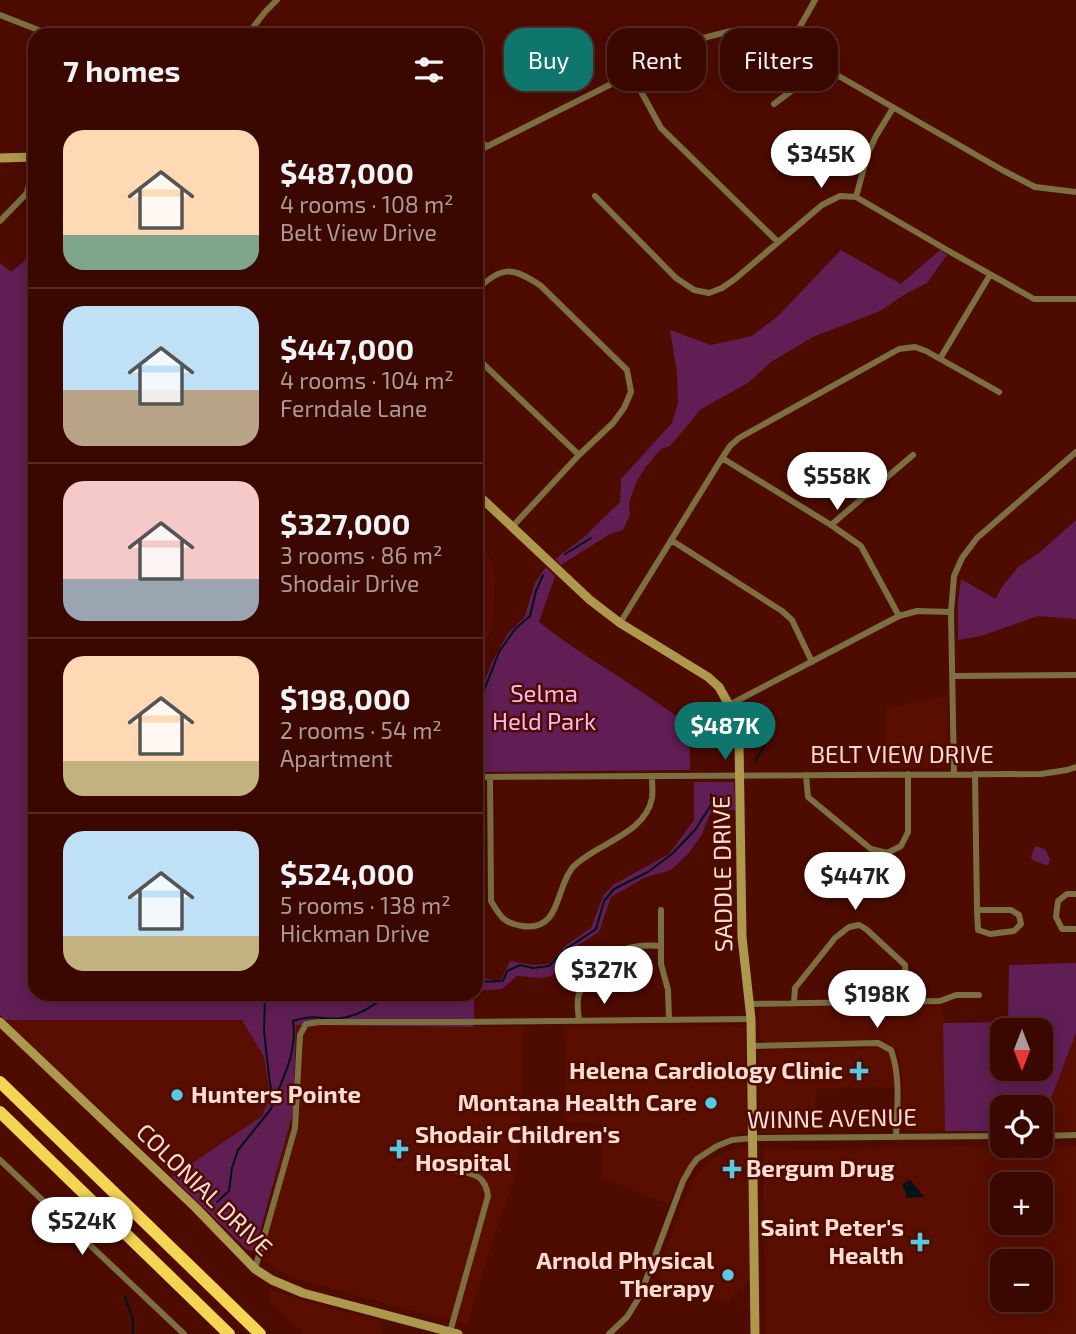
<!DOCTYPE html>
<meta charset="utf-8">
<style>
body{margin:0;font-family:"Exo 2",sans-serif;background:#41110a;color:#f1f3f6;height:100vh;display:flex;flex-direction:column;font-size:26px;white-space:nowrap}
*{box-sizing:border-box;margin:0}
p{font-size:23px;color:#ab9a99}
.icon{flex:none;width:38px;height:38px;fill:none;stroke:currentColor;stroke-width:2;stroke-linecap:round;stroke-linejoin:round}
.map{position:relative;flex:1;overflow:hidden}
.panel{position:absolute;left:28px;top:28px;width:455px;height:973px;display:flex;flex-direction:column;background:#3a0800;border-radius:21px;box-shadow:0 4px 18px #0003,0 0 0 2px #542922}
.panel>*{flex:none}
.guide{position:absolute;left:504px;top:28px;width:466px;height:63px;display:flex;gap:14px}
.needle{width:46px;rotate:180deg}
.controls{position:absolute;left:990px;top:1018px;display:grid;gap:14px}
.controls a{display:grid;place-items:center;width:63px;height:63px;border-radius:14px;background:#3a0800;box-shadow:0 4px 18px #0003,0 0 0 2px #542922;font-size:35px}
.price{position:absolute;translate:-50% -60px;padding:0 16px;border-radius:24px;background:#fff;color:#222;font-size:23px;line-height:46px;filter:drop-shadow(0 2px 4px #0008)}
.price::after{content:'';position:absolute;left:50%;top:42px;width:21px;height:16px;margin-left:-10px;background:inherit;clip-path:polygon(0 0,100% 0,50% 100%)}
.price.selected{background:#0f766e;color:#fff}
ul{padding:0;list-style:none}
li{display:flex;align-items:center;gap:21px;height:175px;padding:0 35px}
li+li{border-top:2px solid #542922}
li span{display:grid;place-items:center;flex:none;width:196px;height:140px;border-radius:21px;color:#555}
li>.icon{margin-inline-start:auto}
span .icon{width:84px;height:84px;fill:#fffc;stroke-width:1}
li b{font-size:30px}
h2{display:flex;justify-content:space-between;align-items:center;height:84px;padding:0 35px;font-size:30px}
.chip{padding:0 24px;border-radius:21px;background:#3a0800;box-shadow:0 4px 18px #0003,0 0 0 2px #542922;font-size:24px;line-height:63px}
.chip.selected{background:#0f766e;color:#fff}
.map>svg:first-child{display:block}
.built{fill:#590e00;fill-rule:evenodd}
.green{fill:#601e55;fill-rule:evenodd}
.water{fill:#011419}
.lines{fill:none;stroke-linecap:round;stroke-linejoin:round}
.stream{stroke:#011419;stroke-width:2}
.street{stroke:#7c7041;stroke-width:6}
.secondary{stroke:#ad984b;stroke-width:9}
.highway{stroke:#f4d453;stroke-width:12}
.poi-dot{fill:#57c9e2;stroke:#4e0b00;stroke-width:2.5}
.labels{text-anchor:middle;stroke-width:5;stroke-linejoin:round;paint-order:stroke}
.park-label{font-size:24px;fill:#fcb6ec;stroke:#4e0b00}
.street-label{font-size:24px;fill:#ffdcd4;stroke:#4e0b00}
.poi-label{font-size:24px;font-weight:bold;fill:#ffdcd4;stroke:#4e0b00;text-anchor:end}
</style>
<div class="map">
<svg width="1076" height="1334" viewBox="0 0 1076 1334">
<rect width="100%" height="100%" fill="#4e0b00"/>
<path class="built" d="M476 542 488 555 493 565 495 580 493 626 485 644 476 654Z
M947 695 948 766 945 768H885L887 708Z
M943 1006 945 1131H904L901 1064 897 1050 887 1043 879 1040 767 1042 762 1041 759 1038V1007Z
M5 1020H242L264 1057 270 1096 262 1116 172 1177Z
M296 1025 524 1027 520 1120 515 1177 492 1243 467 1325 299 1280 280 1271 265 1261Z
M564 1026 745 1027 746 1133 727 1137 710 1146 694 1158 677 1184 669 1205 601 1177V1123L565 1122Z
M1076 1033V1130H1041V1125Z
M878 1048 885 1050 891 1055 893 1063 894 1087 816 1089 815 1132 762 1133 760 1131 759 1055 761 1050Z
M745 1146 748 1148 749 1281 727 1302 655 1278 690 1185 699 1171 713 1158 738 1147Z
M1076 1146V1334H765L763 1149ZM1003 1185H1041V1223H1003ZM1003 1262H1041V1300H1003Z
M270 1289 301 1300 383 1322 380 1334H304L269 1300Z"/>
<path class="green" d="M841 250 901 284 940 250 947 255 927 283 907 293 880 311 813 337 771 362 748 383 701 409 670 446 661 449 644 469 636 483 629 503 630 515 623 530 610 534 561 565 555 559 583 538 620 502 621 479 672 423 678 403 677 372 670 330 711 345 752 336 778 316Z
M35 252V994H474V1027L296 1025 293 1112 256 1246 252 1251 246 1249 172 1177 262 1116 270 1096 264 1057 242 1020H5L0 1015V263L11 272Z
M1076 520V619L1038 616 981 636 958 640V602L961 579 996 599 1001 588 1018 567 1039 553Z
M546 567 555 576 539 622C575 651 615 673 652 699 661 706 675 713 682 723 691 737 690 754 690 770L476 772V704L491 664 508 633 524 618 535 583Z
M694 782H734L735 810H712L701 836 688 854 671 870 644 878 611 897 599 932 566 953 552 976 541 978 517 976 502 989 476 991V975L496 981 501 980 510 961 532 965 549 964 566 945 591 928 603 896 613 885 669 854 694 820Z
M1035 846 1045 849 1050 859 1048 866 1033 860 1031 857Z
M1076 963V1033L1041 1125V1108H1003V1131H945L943 1023 1008 1022 1009 965ZM1003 1031H1041V1069H1003Z"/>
<path class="water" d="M910 1180 924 1197 904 1198 907 1196 902 1184Z"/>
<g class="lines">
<path class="stream" d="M565 554 591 538
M476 711 499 652 515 629 530 616 536 591 543 575
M755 761 765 745
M476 982 503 981 507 971 520 965 533 968 549 966 563 951 596 929 604 901 614 889 648 872 673 853 695 830 711 805V794
M275 1098C286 1072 297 1049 293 1021 314 1013 324 1021 342 1018 360 1015 373 1007 385 995L393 994
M217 1202 229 1191 232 1168 238 1150 271 1109 274 1100 270 1084 264 1031 265 999 263 994
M126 1296 125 1298 133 1319V1334"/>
<path class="street" d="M0 15 51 35
M247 35 265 12 277 0
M789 46 815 0
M632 75 661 128 778 242
M774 104 823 67
M476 139 487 146
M476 152 703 38 731 31H748L789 46 823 67 1004 171 1035 187 1076 192
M595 196 676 278 694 290 709 293 722 288 735 279 822 205 840 196 856 197 947 250 1034 299H1076
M856 197 868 153 876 136 893 108
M0 221 27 193 29 185 30 118 35 104
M476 291C501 265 513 267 541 286L627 370 631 392 624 408 613 423 579 455 512 527
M476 357 579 455
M941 357 990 275
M722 458 831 525 861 546 899 616
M831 525 913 455
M671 540 782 611 792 620 812 662
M620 623 722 458 730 446 739 438 899 349 915 347 926 351 999 392
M953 676 1076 675
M729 705 899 616 917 611 951 612
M975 774 977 910 978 930 990 934 1014 931 1021 924 1019 915 1011 910H977
M806 775 808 797 871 849 887 853 901 846 908 832V774
M954 775 951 612 954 576 962 558 977 538 1076 452
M476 777 1041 774 1067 770 1076 767
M490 777 491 901C500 916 503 923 522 926 562 932 555 887 573 867 596 843 645 835 652 798 653 791 652 783 652 776
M1076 894H1067L1058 901 1056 917 1062 929H1076
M661 910V964L668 990 669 1019
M794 1002 795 988 835 938 849 927 859 925 866 929 905 965 907 1001
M750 1004 940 1001 956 995H979
M579 1020C578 1013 577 1005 578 998 581 982 608 956 623 950 635 945 648 945 661 946
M752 1046 878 1043 891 1050C901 1077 897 1109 896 1137
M1041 1136 1076 1135
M0 1160 184 1334
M255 1269 295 1128 300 1035 306 1024 320 1022H456L751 1019
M450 1332 488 1196C485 1174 473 1174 454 1170
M609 1334 627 1317 640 1296 683 1181 691 1167 697 1159 717 1146 732 1140 753 1138 1003 1136"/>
<path class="secondary" d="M0 158 35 157
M476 493 590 600 620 623 708 677 719 687 729 705 737 727 739 741 742 937 751 1019 755 1334
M0 1022 196 1208 255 1269 272 1280 303 1293 458 1334"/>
<path class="highway" d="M0 1082 260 1334
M0 1112 229 1334"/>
</g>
<g class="poi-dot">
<path d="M855.5 1060.5h7v7h7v7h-7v7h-7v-7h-7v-7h7z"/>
<circle cx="177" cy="1095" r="7"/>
<circle cx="711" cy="1103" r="7"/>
<path d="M395.5 1138.5h7v7h7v7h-7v7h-7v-7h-7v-7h7z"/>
<path d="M728.5 1158.5h7v7h7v7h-7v7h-7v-7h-7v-7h7z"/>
<path d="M916.5 1231.5h7v7h7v7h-7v7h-7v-7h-7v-7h7z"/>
<circle cx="728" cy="1275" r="7"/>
</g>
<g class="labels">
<g class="park-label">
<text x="544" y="702">Selma<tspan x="544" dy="28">Held Park</tspan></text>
</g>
<g class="street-label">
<text x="902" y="763">BELT VIEW DRIVE</text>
<text transform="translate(723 874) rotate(-91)" y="8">SADDLE DRIVE</text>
<text transform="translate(832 1119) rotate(-1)" y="8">WINNE AVENUE</text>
<text transform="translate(204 1190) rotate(44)" y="8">COLONIAL DRIVE</text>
</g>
<g class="poi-label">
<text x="843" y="1079">Helena Cardiology Clinic</text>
<text x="191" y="1103" text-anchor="start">Hunters Pointe</text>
<text x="697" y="1111">Montana Health Care</text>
<text x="415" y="1143" text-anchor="start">Shodair Children's<tspan x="415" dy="28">Hospital</tspan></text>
<text x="746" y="1177" text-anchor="start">Bergum Drug</text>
<text x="904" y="1236">Saint Peter's<tspan x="904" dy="28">Health</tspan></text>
<text x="714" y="1269">Arnold Physical<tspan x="714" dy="28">Therapy</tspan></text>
</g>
</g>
</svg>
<div class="controls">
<a><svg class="needle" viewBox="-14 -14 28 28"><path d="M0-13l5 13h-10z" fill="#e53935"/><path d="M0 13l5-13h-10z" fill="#ab9a99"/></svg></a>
<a><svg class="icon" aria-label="locate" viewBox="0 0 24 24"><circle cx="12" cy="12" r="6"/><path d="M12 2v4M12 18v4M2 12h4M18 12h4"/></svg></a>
<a>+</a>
<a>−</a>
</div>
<b class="price" style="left:821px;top:190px">$345K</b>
<b class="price" style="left:837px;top:512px">$558K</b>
<b class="price selected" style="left:725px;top:762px">$487K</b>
<b class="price" style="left:855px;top:912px">$447K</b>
<b class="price" style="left:604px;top:1006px">$327K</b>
<b class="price" style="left:877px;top:1030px">$198K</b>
<b class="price" style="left:82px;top:1257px">$524K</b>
<div class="guide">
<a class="chip selected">Buy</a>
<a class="chip">Rent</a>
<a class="chip">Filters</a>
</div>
<section class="panel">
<h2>7 homes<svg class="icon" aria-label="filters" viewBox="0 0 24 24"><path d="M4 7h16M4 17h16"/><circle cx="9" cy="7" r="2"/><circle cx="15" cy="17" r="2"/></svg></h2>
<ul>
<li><span style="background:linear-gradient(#ffd9b3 75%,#7fa58c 0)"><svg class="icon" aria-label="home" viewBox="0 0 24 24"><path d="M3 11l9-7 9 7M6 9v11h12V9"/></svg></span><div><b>$487,000</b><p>4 rooms · 108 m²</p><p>Belt View Drive</p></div></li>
<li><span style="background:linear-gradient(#bfe0f5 60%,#b9a48a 0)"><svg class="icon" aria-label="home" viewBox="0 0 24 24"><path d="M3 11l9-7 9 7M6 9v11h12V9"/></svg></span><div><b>$447,000</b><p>4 rooms · 104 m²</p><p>Ferndale Lane</p></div></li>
<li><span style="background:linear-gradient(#f6c9c9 70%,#9aa5b1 0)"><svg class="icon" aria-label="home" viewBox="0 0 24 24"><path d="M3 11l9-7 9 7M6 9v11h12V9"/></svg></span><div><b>$327,000</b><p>3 rooms · 86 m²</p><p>Shodair Drive</p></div></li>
<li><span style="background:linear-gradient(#ffd9b3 75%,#c2b280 0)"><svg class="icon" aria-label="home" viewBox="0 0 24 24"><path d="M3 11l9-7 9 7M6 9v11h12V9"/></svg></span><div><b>$198,000</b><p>2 rooms · 54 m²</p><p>Apartment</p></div></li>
<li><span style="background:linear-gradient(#bfe0f5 75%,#c2b280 0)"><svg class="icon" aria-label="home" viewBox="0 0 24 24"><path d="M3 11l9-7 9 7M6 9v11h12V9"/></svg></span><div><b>$524,000</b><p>5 rooms · 138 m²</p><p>Hickman Drive</p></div></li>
</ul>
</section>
</div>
